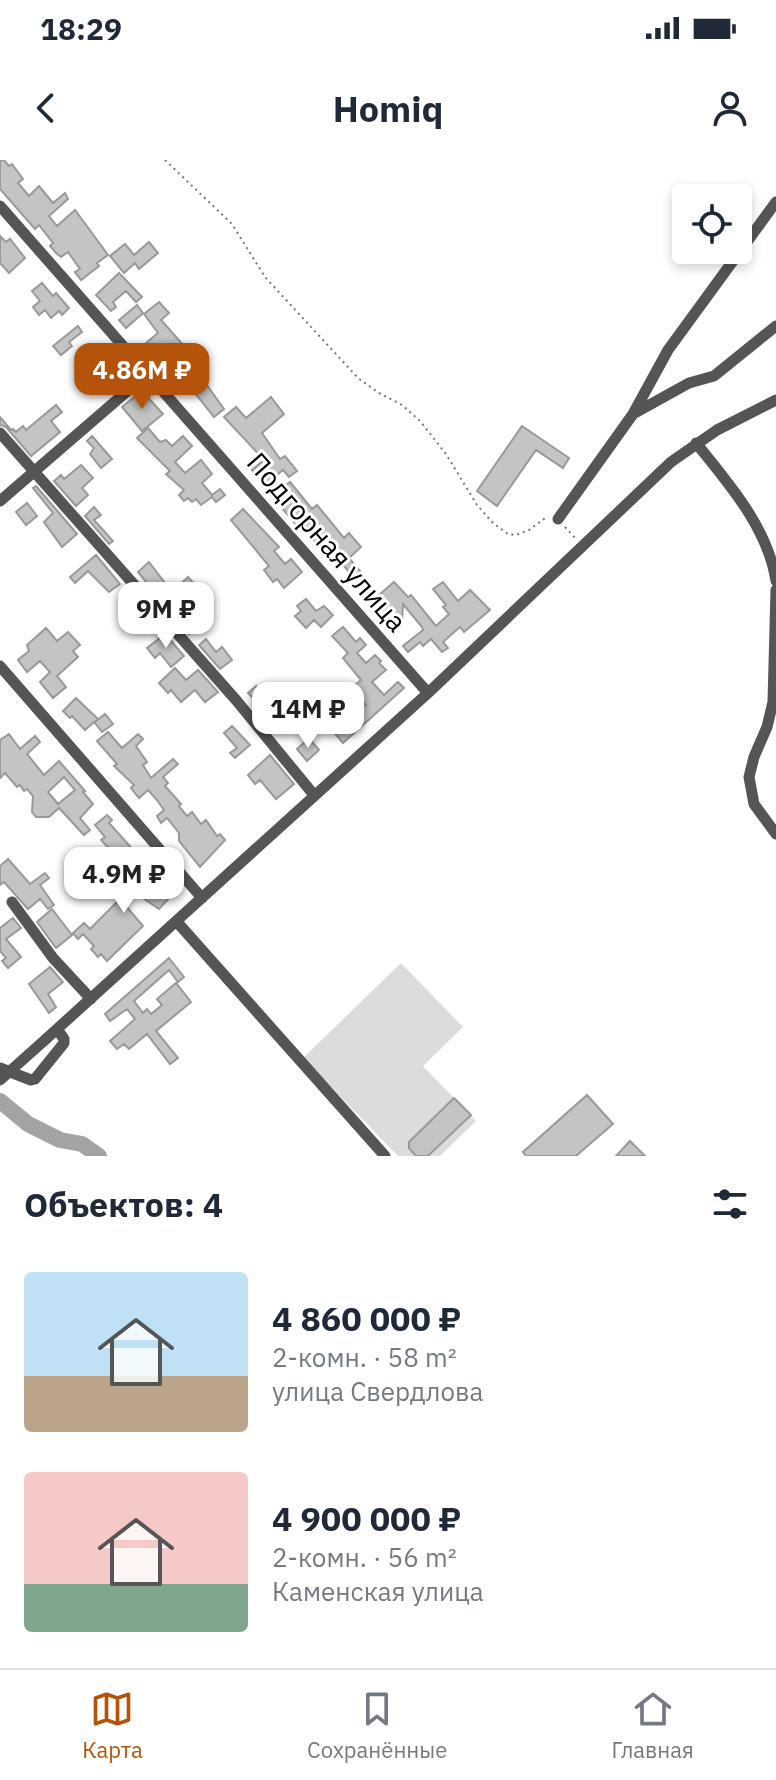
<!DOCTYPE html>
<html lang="ru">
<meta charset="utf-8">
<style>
body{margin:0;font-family:"IBM Plex Sans",sans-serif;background:#f2f2f3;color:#1f2937;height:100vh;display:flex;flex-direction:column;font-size:30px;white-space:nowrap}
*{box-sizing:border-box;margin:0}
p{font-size:26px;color:#747a83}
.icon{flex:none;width:44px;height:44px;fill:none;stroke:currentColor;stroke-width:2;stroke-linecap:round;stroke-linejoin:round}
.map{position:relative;height:996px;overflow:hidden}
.drawer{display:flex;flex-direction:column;background:#fff;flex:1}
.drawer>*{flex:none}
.buttons{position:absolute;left:672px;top:24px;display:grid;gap:16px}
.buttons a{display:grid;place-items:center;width:80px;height:80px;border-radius:8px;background:#fff;box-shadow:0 4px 12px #0003;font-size:40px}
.price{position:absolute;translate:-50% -68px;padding:0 18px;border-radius:16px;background:#fff;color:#222;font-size:26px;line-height:52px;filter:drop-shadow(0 2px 4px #0008)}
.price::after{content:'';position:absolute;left:50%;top:48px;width:24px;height:18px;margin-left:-12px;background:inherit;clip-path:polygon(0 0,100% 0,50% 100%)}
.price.current{background:#b45309;color:#fff}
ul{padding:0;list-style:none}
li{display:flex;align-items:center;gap:24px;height:200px;padding:0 24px}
li span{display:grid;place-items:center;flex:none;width:224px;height:160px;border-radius:8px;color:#555}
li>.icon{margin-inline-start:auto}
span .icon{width:96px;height:96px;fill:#fffc;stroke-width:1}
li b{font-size:34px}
h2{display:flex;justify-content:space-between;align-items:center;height:96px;padding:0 24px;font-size:34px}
.status{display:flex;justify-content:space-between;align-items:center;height:56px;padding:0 40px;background:#fff;direction:ltr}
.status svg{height:22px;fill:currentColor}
header{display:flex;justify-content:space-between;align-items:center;height:104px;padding:0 24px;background:#fff;font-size:36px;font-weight:700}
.dock{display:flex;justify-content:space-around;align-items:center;height:112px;border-top:2px solid #e0e1e3;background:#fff;font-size:22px;color:#747a83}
.dock a{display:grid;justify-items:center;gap:4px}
.dock .current{color:#b45309}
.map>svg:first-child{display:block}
.green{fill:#dcdcdc}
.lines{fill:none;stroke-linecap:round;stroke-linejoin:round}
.river{stroke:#a3a3a3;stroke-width:16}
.building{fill:#c4c4c4;stroke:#999;stroke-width:2;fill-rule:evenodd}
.path{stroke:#777;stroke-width:2;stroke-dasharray:2 4;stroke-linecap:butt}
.minor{stroke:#555;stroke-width:11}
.minor-bridge{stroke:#555;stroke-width:11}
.labels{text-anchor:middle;stroke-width:6;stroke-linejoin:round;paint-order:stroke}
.street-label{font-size:28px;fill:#000;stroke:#fff}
</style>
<div class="status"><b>18:29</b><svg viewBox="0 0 49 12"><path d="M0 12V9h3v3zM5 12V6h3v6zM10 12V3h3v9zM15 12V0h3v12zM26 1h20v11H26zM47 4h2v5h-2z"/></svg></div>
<header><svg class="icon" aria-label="back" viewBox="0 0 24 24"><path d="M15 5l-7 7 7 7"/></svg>Homiq<svg class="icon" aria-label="person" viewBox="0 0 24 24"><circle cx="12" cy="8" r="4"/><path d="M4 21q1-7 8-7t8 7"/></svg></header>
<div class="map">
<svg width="776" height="996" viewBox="0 0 776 996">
<rect width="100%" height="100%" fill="#fff"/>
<path class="green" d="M401 803 463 867 423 906 476 961 440 996H398L303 898Z"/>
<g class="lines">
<path class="river" d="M0 941 28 964 60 980 82 984 99 996"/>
</g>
<path class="building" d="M0 0H4L9 6 12 4 23 19 18 23 29 36 39 26 53 43 65 33 68 39 49 56 57 66 75 50 108 95 97 103 99 106 81 120 75 112 80 109 68 92 61 97 56 93 50 86 53 83 39 65 35 69 0 29Z
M0 76 6 82 10 79 25 98 9 113 0 103Z
M149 82 158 93 139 109 135 103 124 113 110 96 125 84 134 95Z
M119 113 142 137 136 142 126 131 113 142 116 147 111 151 96 135Z
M42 123 53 136 56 133 69 148 62 155 59 151 51 158 45 150 39 155 33 147 40 141 32 131Z
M159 142 169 153 161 160 199 203 194 207 224 249 214 257 171 203 162 211 141 187 158 173 144 154Z
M137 145 143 153 126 168 119 160Z
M78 166 82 172 69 182 72 186 61 195 53 186Z
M142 231 163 254 142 271 122 247Z
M271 237 284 254 262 273 280 299 285 296 297 311 289 317 283 310 266 324H263L252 310 264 300 224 257 236 247 246 258Z
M56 245 62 252 51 261 60 272 31 296 6 267 0 265V257L11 270 13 269 16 272 23 266 26 270Z
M522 266 569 298 563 308 536 290 497 346 477 331Z
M148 268 160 282 166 280 172 286 183 276 192 286 175 302 185 313 201 300 212 314 202 323 212 335 220 329 225 335 216 342 212 337 201 345 196 339 192 342 188 338 184 341 179 335 184 330 166 314 170 311 137 278Z
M92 276 112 299 101 308 90 294 94 288 87 281Z
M81 305 93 318 82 328 88 335 76 346 54 321 61 315 64 319Z
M290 322 312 349 317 345 344 378 349 373 361 387 349 398 372 425 365 430 321 380 317 384 304 369 301 371 272 336Z
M36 326 77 374 62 387 44 362 53 353 33 328Z
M27 343 37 356 26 365 16 352Z
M94 347 101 355 94 360 113 381 109 384 85 356Z
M243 349 279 387 274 391 285 404 291 399 302 412 284 428 277 419 273 422 264 410 269 406 231 360Z
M96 395 120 424 109 432 88 411 75 423 70 417Z
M149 402 172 432 188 417 206 437 188 453 196 462 193 465 195 468 189 474 138 412Z
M394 422 408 437 411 435 436 466 449 454 443 447 446 445 433 429 443 422 458 441 470 430 490 450 464 472 460 467 443 482 448 488 442 492 431 479 423 486 420 482 408 492 403 486 423 470 422 467 403 444 402 465 399 467 391 466 371 442Z
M306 439 316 451 324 446 333 455 321 467 314 460 306 468 295 456 301 451 297 446Z
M343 467 356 482 360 478 366 485 357 493 366 503 375 495 381 501 379 503 386 510 372 522 384 535 398 522 404 528 343 583 332 570 351 551 354 555 366 545 356 533 344 543 340 538 361 520 343 498 348 493 332 476Z
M46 468 57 481 68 472 80 485 73 491 78 497 57 516 66 527 53 538 40 522 50 512 40 501 27 512 18 500 29 491 27 485Z
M165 474 184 496 171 507 160 493 155 498 147 488Z
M206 479 216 492 222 487 232 500 220 509 199 485Z
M175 508 186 520 198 510 218 532 205 542 195 530 181 542 171 530 168 533 159 523Z
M256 526 267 538 277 530 299 555 285 567 281 562 279 564 248 533Z
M76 538 98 559 95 562 105 554 113 564 102 572 94 562 85 570 72 556 70 558 63 551Z
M232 566 250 585 235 598 230 593 237 588 224 573Z
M108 572 122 588 138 574 143 579 136 586 147 602 143 605 151 618 173 599 178 604 163 617 168 623 165 626 181 644 179 646 187 656 192 652 201 664 206 660 217 676 220 674 225 680 200 707 179 681V673L167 658 161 663 157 656 164 650 157 640 148 630 139 638 131 628 134 625 114 606 117 604 97 581Z
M9 574 20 589 35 576 40 582 27 594 44 615 59 601 85 631 83 632 93 644 80 658 90 670 84 675 59 648 49 657H36L32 652 33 636 27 629 24 631 20 625 17 627 5 613 0 618V580ZM64 617 75 630 58 644 48 632Z
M309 578 319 590 307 601 297 589Z
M270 595 294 624 276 639 260 620 255 624 248 615Z
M107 655 112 660 109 663 137 694 138 697 131 703 133 705 122 713 111 700 116 696 101 680 105 677 95 665Z
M8 699 30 724 45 713 49 718 40 725 54 745 48 749 40 739 28 749 4 722 0 725V706Z
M153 708 174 733 159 749 137 734 125 745 143 766 107 801 101 794 98 797 91 789 94 786 83 774 78 779 73 773 84 763 90 769 122 737 113 726 121 719 130 730Z
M52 749 72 775 56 788 37 762Z
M13 758 21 768 6 779 21 797 8 808 2 801 6 798 0 791V768Z
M169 798 184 817 178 822 169 810 134 841 143 853 147 849 151 854 162 845 157 839 176 823 191 842 156 871 178 898 170 904 147 874 129 889 124 884 117 889 110 881 135 859 127 849 110 861 105 854Z
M50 807 63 822 48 834 56 847 49 853 29 824Z
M587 935 613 964 576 996H526L523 992Z
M454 938 471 955 428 996H416L409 988V982Z
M630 981 645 996H616Z"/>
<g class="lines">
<path class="path" d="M165 0 232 64 265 117 358 218 379 233 402 245 420 261 446 294 477 345 493 363 508 374 516 375 529 370 548 356
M565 367 577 380"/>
<path class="minor" d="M0 46 428 533
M633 254 689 223 714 216 776 166
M0 273 236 540 314 635
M696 283C729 324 768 368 776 421
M0 341 147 214
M558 359 633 254 668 190 776 42
M776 430 773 542 767 567 754 597 749 617 754 644 776 674
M0 506 202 738
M12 742 53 798 91 839
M177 762 385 996
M46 879 428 533 671 302 717 270 776 240
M0 908 31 920 35 919 64 883V879L57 869"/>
<path class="minor-bridge" d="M0 920 46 879"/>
</g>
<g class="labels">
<g class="street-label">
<text transform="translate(327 382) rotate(49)" y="10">Подгорная улица</text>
</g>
</g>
</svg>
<div class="buttons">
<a><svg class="icon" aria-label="locate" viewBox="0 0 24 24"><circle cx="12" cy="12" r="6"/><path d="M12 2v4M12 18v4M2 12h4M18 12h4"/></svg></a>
</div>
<b class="price current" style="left:142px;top:251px">4.86M ₽</b>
<b class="price" style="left:166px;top:490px">9M ₽</b>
<b class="price" style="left:308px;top:590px">14M ₽</b>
<b class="price" style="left:124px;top:755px">4.9M ₽</b>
</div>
<section class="drawer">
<h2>Объектов: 4<svg class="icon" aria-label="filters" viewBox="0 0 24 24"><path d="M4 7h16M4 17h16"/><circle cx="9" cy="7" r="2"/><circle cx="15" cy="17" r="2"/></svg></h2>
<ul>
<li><span style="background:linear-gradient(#bfe0f5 65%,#b9a48a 0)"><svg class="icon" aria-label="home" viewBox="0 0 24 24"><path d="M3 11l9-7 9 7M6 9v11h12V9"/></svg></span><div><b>4 860 000 ₽</b><p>2-комн. · 58 m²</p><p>улица Свердлова</p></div></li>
<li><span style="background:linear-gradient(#f6c9c9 70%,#7fa58c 0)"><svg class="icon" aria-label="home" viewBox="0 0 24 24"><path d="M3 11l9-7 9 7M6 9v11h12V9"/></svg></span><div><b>4 900 000 ₽</b><p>2-комн. · 56 m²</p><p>Каменская улица</p></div></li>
</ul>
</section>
<nav class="dock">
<a class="current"><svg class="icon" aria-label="map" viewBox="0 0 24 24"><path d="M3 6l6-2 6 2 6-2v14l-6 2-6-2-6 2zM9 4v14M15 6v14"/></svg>Карта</a>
<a><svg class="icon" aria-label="saved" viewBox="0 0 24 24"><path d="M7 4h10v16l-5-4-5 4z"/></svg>Сохранённые</a>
<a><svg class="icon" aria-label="home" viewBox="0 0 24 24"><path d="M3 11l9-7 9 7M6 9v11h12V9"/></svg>Главная</a>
</nav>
